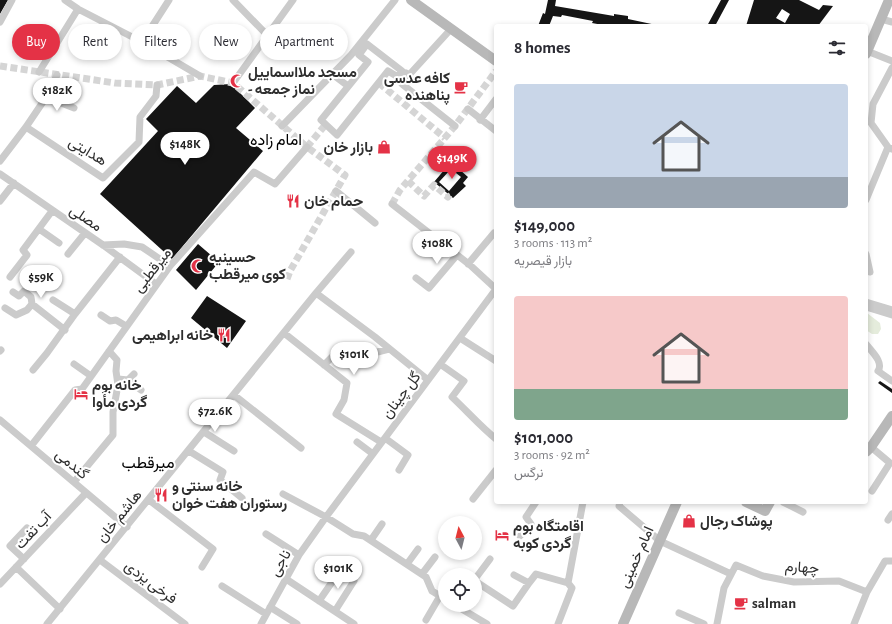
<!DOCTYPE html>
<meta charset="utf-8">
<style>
body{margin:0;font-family:"Alegreya Sans",Vazirmatn,sans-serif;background:#f2f2f3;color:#2b2b33;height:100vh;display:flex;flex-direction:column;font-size:15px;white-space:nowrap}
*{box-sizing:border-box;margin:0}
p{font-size:13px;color:#7c7c81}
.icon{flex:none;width:22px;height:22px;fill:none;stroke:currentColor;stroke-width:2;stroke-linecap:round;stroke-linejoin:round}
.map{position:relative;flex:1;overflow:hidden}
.sheet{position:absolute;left:494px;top:24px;width:374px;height:480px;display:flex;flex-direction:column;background:#fff;border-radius:4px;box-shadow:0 2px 6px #0003}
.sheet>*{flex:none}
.hud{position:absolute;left:12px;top:24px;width:380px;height:36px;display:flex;gap:8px}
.needle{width:26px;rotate:353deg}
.buttons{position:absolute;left:438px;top:516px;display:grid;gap:8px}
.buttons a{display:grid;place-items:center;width:44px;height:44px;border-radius:50%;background:#fff;box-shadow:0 2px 6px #0003;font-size:20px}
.price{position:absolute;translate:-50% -34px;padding:0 9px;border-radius:14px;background:#fff;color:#222;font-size:13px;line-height:26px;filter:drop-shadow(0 1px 2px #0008)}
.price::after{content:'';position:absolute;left:50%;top:24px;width:12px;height:9px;margin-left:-6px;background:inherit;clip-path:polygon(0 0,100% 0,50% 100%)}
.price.active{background:#e43246;color:#fff}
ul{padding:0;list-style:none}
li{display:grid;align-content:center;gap:8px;height:212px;padding:0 20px}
li span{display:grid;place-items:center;height:124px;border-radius:4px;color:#555}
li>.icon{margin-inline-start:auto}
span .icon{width:72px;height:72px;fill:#fffc;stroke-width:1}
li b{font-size:17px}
h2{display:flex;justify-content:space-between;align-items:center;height:48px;padding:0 20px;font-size:17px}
.tag{padding:0 14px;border-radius:18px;background:#fff;box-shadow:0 2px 6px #0003;font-size:14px;line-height:36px}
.tag.active{background:#e43246;color:#fff}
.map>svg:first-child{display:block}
.green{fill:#e5ecdc}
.building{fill:#151515;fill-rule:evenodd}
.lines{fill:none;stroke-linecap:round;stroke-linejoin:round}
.street-tunnel{stroke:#d5d5d5;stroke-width:7;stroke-dasharray:7 3.5;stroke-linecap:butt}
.street{stroke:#cbcbcb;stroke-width:7}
.secondary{stroke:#b8b8b8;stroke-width:10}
.labels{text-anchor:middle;stroke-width:4;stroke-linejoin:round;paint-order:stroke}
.poi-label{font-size:15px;font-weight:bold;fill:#2e2e2e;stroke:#fff;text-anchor:start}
.street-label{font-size:15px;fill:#2e2e2e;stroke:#fff}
.neighbourhood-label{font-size:16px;fill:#000;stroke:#fff}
</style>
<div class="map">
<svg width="892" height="624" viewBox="0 0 892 624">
<rect width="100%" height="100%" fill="#fff"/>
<path class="green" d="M867 313 880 323 881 329 878 334H872L866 330V315Z"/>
<path class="building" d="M0 0H8L0 14Z
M548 0H556L555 6 614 16V14L628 16V19L661 26H608L592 23 593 21 562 15 561 17 553 16 549 26H538L543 13 545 14Z
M721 0H729L715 26H707Z
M754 0H799L819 10 823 5 833 6 818 26H746ZM782 9 790 14 785 23 776 18Z
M231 84 255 108 236 128 263 151 172 259 100 194 158 131 146 119 177 86 196 103 214 85Z
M451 162 468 177 463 183 466 186 453 198 434 182ZM451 169 461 177 449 191 439 182Z
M198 244 219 262 196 290 176 270Z
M207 296 246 321 227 348 191 318Z
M880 381 892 389V393L878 383Z"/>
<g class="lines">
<path class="street-tunnel" d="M0 66 115 83 157 85 200 76 233 83 307 147 345 175 290 271 287 279
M379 83 445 138
M307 147 326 124
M408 181 424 196 434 185 448 197 449 195
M392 204 400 190 455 126 496 71"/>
<path class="street" d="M65 0 78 9 142 42 200 76
M233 0 268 36
M881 19 892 22
M0 22 12 0
M142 42 169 0
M367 44 402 71 398 77 388 71 337 135 321 120 368 62 359 55Z
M867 51 892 61
M892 68 873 104 871 123 888 147 892 149
M39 72 78 9
M406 73 409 75 451 29
M332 74 348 86
M409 75 402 84 455 126
M233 83 293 0
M46 97 74 108
M468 109 496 131
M480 120 496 99
M282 126 351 55 395 0
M26 127 103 178 139 142 140 117 156 96 157 85
M0 161 26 127 49 93 57 75
M0 174 103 245 156 284
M336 191 375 223
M866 200 888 147
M0 201 14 183
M392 204 470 265 496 289
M39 229 59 243
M103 245 124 244 142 247 170 266
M68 254 85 233
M866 254 870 272
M468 264 494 233
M10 277 27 255 23 250 52 211
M416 278 429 288 457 255
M13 292 19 296 24 291 31 297 32 304
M316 293 375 337 428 380
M53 300 75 314
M866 302 892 310
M866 307 892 315
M5 308 16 315 27 310 32 304 65 330
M101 315 110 321 116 320 126 326
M284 333 347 383 344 400 336 414 381 442
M460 338 496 361
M866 344C871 351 884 362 878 371L892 381
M0 351 1 350
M74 364 91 376
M440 364 464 381 452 397C467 411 480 426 496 439
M324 365 343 346 362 356 389 349
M33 370 47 353 75 314 120 257
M118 379 128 380 141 390
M128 380 134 374
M234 395 301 448
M0 420 127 527
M204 432 234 451
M385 438 408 455 399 470
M357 442 373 454
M31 446 75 390 82 389 170 266 254 172 275 184 307 147
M871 447 890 463 872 491
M189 451 223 472 220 480 242 498
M74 482 113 435V412L118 385 116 371 117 360 109 351
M283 494 326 517 353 534 364 536 426 577 432 591 445 599
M473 499 496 470
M149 500 213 549 202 567
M620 502 619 506 660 541 731 574
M783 502 803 512
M888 520 892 514
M266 534 299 555
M520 536 531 524 526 517 536 502
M371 540 382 524
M24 559 10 546 27 528
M100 560 185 624
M407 564 418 549
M16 567 60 609
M422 574 435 557
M514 575 529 583 536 574 568 583
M286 579 354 624
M475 579 490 559
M475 581 513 606 529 583
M0 584 86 493
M222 586 266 614
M319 601 341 569
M455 605 487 624
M270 607 297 624
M335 611 354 581
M679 613 704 624
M426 620 440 596
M47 624 316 293 351 252
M261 624 299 555 326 517 496 289
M558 624 572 588 568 583 583 502
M717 624 724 588 736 565 763 576 794 582 839 581 867 592
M854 624 867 592 885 561H892"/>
<path class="secondary" d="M411 0 496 61
M866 54 889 0
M866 452 871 447 892 416
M746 502 765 511 770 502
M623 624 677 502"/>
</g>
<defs>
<g id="mosque-bare" transform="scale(1.08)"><path d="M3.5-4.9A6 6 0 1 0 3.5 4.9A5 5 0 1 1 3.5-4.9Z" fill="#e43246" stroke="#fff" stroke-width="2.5" paint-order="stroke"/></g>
<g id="cafe-bare" transform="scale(1.08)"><path d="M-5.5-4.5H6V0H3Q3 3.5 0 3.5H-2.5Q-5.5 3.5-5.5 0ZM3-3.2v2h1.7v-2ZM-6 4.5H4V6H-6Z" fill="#e43246" stroke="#fff" stroke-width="2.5" paint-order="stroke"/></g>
<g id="shop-bare" transform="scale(1.08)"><path d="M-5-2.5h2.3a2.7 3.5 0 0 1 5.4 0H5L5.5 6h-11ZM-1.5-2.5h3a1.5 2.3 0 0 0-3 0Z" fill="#e43246" stroke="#fff" stroke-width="2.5" paint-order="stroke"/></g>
<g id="restaurant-bare" transform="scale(1.08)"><path d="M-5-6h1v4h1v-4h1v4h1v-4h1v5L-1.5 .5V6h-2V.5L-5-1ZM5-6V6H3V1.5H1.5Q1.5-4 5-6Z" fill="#e43246" stroke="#fff" stroke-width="2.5" paint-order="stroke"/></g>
<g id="hotel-bare" transform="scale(1.08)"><path d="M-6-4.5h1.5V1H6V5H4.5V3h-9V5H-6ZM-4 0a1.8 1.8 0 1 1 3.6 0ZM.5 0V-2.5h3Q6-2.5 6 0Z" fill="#e43246" stroke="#fff" stroke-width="2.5" paint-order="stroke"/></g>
</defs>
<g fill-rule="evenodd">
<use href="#mosque-bare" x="237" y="81"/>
<use href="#cafe-bare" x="461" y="87"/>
<use href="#shop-bare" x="384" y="147"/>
<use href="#restaurant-bare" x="293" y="201"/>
<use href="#mosque-bare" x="198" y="266"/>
<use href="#restaurant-bare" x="224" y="335"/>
<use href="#hotel-bare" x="81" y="394"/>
<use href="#restaurant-bare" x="161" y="495"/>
<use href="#shop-bare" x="689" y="521"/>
<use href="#hotel-bare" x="502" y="535"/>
<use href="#cafe-bare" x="741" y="603"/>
</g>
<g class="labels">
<g class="poi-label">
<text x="248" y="77">مسجد ملااسماییل<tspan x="248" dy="17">- نماز جمعه</tspan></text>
<text x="450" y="83" text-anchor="end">کافه عدسی<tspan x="450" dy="17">پناهنده</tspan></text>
<text x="373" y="152" text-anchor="end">بازار خان</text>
<text x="304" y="206">حمام خان</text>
<text x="209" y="262">حسینیه<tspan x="209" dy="17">کوی میرقطب</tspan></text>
<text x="213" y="340" text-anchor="end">خانه ابراهیمی</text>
<text x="92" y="390">خانه بوم<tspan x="92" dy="17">گردی مأوا</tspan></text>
<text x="172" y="491">خانه سنتی و<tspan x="172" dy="17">رستوران هفت خوان</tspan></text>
<text x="700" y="526">پوشاک رجال</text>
<text x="513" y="531">اقامتگاه بوم<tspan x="513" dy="17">گردی کوبه</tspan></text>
<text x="752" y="608">salman</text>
</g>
<g class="street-label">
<text transform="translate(88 151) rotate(31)" y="5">هدایتی</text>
<text transform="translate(86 218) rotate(34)" y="5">مصلی</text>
<text transform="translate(152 270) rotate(-52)" y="5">میرقطبی</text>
<text transform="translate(401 395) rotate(-53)" y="5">گل چینان</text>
<text transform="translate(72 464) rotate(40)" y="5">گندمی</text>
<text transform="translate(119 516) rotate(-51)" y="5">هاشم خان</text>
<text transform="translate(33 530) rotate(-47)" y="5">آب تفت</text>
<text transform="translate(636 557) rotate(-66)" y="5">امام خمینی</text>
<text transform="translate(280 563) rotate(-60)" y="5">ناجی</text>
<text transform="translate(802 567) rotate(4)" y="5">چهارم</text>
<text transform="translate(151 582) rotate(37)" y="5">فرخی یزدی</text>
</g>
<g class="neighbourhood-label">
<text x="276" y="145">امام زاده</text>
<text x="148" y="468">میرقطب</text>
</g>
</g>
</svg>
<div class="buttons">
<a><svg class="needle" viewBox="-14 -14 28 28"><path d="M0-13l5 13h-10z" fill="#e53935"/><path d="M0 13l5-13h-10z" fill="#7c7c81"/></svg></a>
<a><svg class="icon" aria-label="locate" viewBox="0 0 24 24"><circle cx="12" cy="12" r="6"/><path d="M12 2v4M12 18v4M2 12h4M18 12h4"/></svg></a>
</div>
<b class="price" style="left:57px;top:112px">$182K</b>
<b class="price" style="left:185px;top:166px">$148K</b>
<b class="price active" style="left:452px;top:180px">$149K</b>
<b class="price" style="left:437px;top:265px">$108K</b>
<b class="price" style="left:41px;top:299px">$59K</b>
<b class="price" style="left:354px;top:376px">$101K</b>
<b class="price" style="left:215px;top:433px">$72.6K</b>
<b class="price" style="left:338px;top:590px">$101K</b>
<div class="hud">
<a class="tag active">Buy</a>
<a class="tag">Rent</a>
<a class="tag">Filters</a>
<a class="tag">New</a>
<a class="tag">Apartment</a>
</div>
<section class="sheet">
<h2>8 homes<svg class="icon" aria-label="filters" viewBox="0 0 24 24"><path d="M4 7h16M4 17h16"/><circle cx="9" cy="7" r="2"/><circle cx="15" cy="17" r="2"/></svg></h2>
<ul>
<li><span style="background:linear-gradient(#c9d6e8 75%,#9aa5b1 0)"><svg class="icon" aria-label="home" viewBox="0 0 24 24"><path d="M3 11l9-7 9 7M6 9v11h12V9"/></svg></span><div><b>$149,000</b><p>3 rooms · 113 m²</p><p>بازار قیصریه</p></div></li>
<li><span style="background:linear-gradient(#f6c9c9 75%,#7fa58c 0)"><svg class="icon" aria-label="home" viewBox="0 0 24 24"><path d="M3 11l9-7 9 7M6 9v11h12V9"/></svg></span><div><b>$101,000</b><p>3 rooms · 92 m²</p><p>نرگس</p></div></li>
</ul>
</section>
</div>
